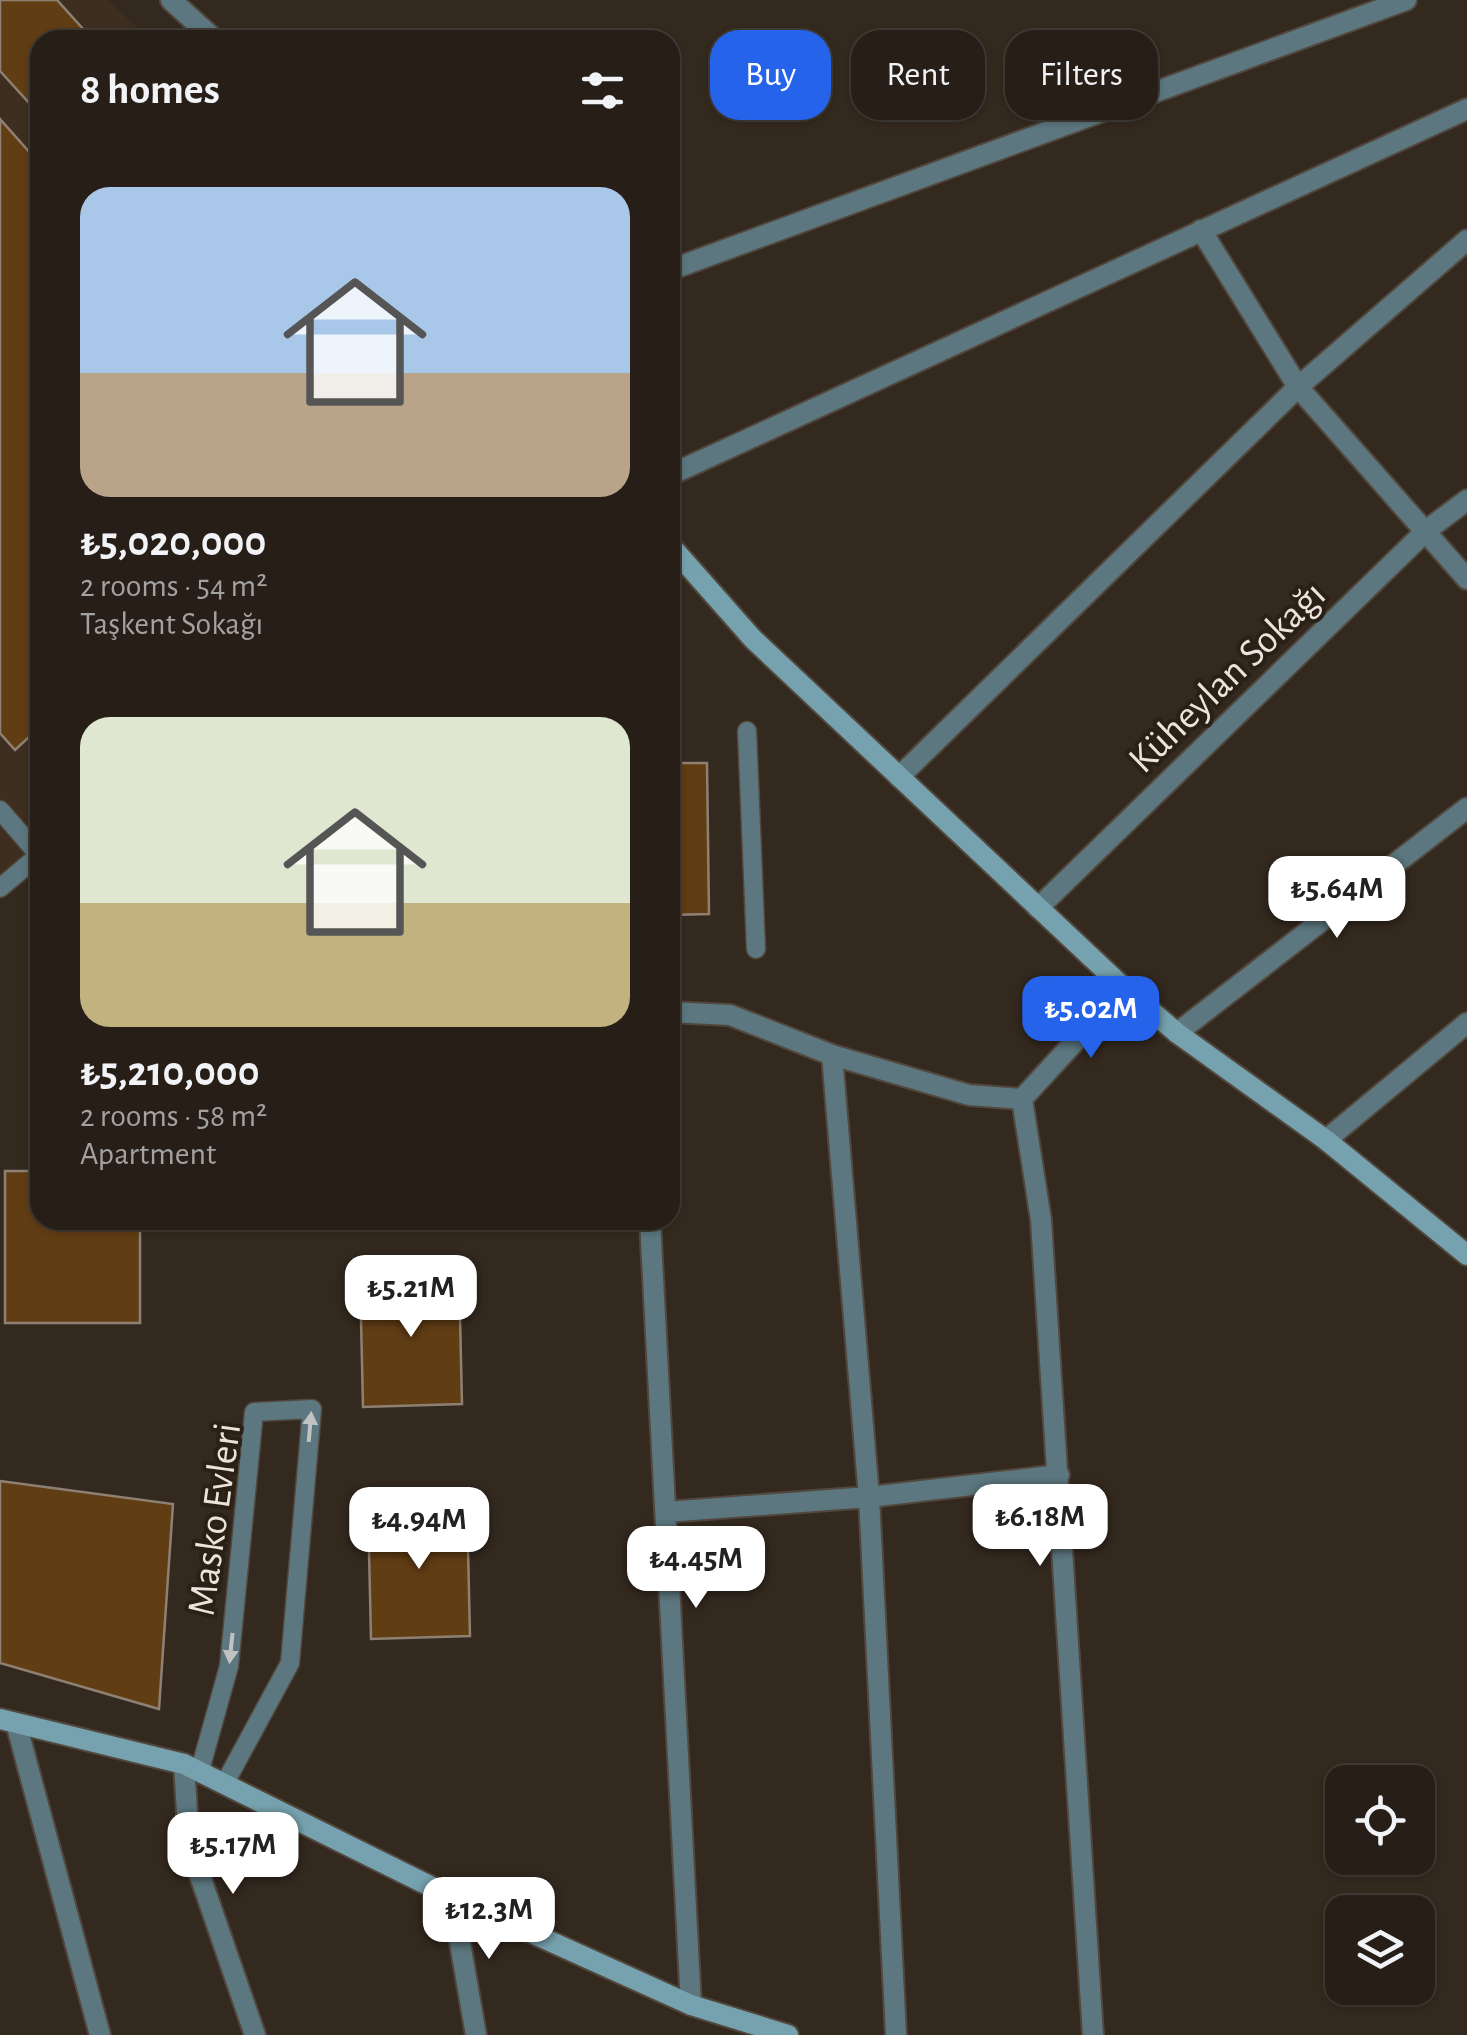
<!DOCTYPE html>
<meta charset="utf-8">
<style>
body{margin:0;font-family:"Alegreya Sans",sans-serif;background:#2f2720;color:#f1f3f6;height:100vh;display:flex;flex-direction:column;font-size:38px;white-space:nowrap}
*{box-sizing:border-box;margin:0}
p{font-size:32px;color:#a4a2a1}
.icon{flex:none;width:55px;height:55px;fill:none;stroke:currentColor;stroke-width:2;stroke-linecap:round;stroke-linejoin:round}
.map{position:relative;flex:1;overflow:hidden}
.drawer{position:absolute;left:30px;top:30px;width:650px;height:1200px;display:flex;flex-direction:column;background:#271f17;border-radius:30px;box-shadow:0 2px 8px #0004,0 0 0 2px #433d36}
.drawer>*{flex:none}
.banner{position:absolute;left:710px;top:30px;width:605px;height:90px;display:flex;gap:20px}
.buttons{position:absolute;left:1325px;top:1765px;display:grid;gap:20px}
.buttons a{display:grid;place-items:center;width:110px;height:110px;border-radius:20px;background:#271f17;box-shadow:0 2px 8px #0004,0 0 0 2px #433d36;font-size:50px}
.price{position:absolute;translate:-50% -85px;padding:0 22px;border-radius:20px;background:#fff;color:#222;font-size:32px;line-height:65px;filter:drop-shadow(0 2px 5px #0008)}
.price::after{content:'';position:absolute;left:50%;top:60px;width:30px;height:22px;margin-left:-15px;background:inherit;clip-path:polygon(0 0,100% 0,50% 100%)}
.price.selected{background:#2563eb;color:#fff}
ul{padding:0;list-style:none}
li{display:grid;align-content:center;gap:20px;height:530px;padding:0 50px}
li span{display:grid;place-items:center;height:310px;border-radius:30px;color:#555}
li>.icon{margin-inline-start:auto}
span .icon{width:180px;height:180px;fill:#fffc;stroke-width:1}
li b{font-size:42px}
h2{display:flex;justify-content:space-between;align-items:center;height:120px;padding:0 50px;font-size:42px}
.pill{padding:0 35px;border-radius:30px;background:#271f17;box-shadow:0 2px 8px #0004,0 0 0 2px #433d36;font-size:35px;line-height:90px}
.pill.selected{background:#2563eb;color:#fff}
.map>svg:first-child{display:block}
.built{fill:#3e2e1f}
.building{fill:#613d14;stroke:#8e8174;stroke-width:2.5}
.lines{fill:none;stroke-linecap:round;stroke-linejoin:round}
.lane-casing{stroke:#51473d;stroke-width:21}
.street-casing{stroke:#51473d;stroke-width:24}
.secondary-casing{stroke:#51473d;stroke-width:24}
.lane{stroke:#5c777f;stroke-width:18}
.street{stroke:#5c777f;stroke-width:20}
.secondary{stroke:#76a2af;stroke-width:20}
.oneway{fill:#c0c3c1}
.labels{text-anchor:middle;stroke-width:8;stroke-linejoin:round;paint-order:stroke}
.street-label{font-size:40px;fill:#ebe4dd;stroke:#2a2015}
</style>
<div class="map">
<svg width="1467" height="2035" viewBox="0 0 1467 2035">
<rect width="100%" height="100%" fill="#34291f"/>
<path class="built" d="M0 0H107L151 40H40V848L0 887Z"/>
<path class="building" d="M0 0H57L93 40H40V115L0 71Z
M0 119 40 164V727L15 750 0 733Z
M670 763H707L709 914 670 915Z
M5 1171H40V1220H140V1323H5Z
M459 1273 462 1404 363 1407 360 1275Z
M0 1481 173 1504 159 1709 0 1663Z
M467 1504 470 1636 371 1639 368 1507Z"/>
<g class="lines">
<g class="lane-casing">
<path id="lane" d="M747 731 756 949
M0 810 39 855 0 888
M200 1770 229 1666 254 1412 312 1409 290 1663 226 1781"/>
</g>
<g class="street-casing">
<path id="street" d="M171 0 215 40
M1201 230 1298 387 1467 579
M670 270 1406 0
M670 475 1467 109
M899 777 1298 387 1467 240
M1038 908 1427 530 1467 500
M670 1012 730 1015 832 1055 969 1095 1022 1099
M1177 1033 1467 808
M832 1055 869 1497 896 2035
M1022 1099 1041 1220 1093 2035
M1022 1099 1124 988
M1326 1140 1467 1023
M650 1220 691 2005
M666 1512 869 1497 1059 1475
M16 1723 100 2035
M184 1764 189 1844 255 2035
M452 1897 476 2035"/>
</g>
<g class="secondary-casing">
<path id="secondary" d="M670 545 753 639 1124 988 1177 1033 1326 1140 1467 1255
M0 1719 184 1764 452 1897 691 2005 788 2035"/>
</g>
<use href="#lane" class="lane"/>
<use href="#street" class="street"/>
<use href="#secondary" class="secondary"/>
</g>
<defs><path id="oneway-solid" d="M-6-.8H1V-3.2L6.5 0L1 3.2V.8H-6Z" transform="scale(2.5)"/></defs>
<g class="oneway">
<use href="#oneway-solid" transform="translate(310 1427) rotate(-85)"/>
<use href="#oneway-solid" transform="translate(231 1648) rotate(96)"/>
</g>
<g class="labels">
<g class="street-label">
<text transform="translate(1226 676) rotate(-44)" y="14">Küheylan Sokağı</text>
<text transform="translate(213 1519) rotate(-82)" y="14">Masko Evleri</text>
</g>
</g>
</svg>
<div class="buttons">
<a><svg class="icon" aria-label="locate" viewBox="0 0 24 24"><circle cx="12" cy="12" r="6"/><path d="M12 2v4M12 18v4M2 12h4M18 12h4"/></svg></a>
<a><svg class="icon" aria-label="layers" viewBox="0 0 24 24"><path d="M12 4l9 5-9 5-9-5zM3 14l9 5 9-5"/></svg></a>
</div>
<b class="price" style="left:1337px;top:941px">₺5.64M</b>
<b class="price selected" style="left:1091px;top:1061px">₺5.02M</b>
<b class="price" style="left:411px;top:1340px">₺5.21M</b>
<b class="price" style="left:1040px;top:1569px">₺6.18M</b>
<b class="price" style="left:419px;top:1572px">₺4.94M</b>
<b class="price" style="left:696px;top:1611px">₺4.45M</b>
<b class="price" style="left:233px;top:1897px">₺5.17M</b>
<b class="price" style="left:489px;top:1962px">₺12.3M</b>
<div class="banner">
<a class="pill selected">Buy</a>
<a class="pill">Rent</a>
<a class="pill">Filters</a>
</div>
<section class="drawer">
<h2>8 homes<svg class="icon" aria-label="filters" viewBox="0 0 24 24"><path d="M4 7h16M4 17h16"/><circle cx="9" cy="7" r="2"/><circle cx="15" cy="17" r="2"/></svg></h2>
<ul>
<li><span style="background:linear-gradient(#a9c7e8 60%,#b9a48a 0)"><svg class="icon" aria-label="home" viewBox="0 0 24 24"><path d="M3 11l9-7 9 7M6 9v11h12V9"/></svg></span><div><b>₺5,020,000</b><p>2 rooms · 54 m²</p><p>Taşkent Sokağı</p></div></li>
<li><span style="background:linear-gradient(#dfe7d0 60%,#c2b280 0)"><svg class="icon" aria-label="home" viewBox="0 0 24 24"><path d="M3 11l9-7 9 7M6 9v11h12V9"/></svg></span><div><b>₺5,210,000</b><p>2 rooms · 58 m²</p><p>Apartment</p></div></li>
</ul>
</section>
</div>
